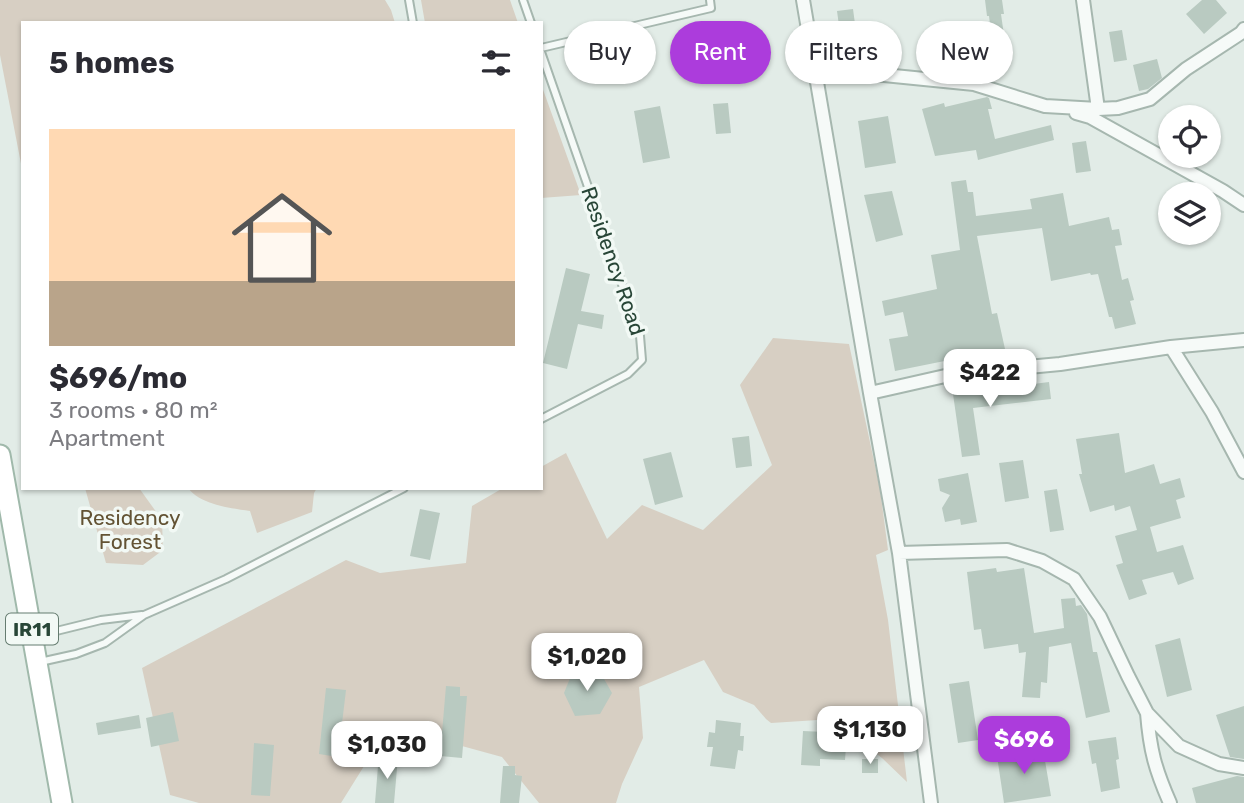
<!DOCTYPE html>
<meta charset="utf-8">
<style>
body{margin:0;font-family:Rubik,sans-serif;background:#f2f2f3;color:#2b2b33;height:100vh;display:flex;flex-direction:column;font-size:26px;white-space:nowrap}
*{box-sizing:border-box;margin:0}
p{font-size:23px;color:#7c7c81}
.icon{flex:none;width:38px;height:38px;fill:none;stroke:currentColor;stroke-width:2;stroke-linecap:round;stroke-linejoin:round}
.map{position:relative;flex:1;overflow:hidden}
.side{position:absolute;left:21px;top:21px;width:522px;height:469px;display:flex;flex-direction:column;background:#fff;border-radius:0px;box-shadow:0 2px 5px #0004}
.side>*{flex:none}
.top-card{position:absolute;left:564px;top:21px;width:574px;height:63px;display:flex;gap:14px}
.buttons{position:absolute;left:1158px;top:105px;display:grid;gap:14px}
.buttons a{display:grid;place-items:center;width:63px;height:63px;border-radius:50%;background:#fff;box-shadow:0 2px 5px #0004;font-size:35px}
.price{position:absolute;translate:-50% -60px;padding:0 16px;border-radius:14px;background:#fff;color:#222;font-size:23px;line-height:46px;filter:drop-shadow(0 2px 4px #0008)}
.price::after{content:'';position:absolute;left:50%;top:42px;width:21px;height:16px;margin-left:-10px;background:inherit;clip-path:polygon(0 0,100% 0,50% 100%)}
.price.active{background:#ac3cdc;color:#fff}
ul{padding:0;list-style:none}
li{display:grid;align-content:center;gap:14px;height:371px;padding:0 28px}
li span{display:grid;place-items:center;height:217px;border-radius:0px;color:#555}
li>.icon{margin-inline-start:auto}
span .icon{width:126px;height:126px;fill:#fffc;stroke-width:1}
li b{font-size:30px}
h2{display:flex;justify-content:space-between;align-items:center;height:84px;padding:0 28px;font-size:30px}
.chip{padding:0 24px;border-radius:32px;background:#fff;box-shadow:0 2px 5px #0004;font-size:24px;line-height:63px}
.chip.active{background:#ac3cdc;color:#fff}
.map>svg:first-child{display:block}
.green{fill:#d7cfc3}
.building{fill:#b9cac1}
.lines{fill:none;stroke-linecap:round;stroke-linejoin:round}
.lane-casing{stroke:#a6b7af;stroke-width:10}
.street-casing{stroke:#a6b7af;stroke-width:16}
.primary-casing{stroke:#a0b9ab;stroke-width:23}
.lane{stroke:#f6faf8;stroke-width:6}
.street{stroke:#f6faf8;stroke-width:12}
.primary{stroke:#fff;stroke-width:19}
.labels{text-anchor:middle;stroke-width:7;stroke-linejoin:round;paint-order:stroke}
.shield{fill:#f2f9f5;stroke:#657c70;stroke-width:2}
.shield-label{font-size:19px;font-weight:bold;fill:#284637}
.street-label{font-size:21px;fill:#284637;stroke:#f2f9f5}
.park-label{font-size:21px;fill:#635334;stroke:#f2f9f5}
</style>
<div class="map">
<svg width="1244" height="803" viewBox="0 0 1244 803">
<rect width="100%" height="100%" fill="#e2ece7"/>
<path class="green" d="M0 0H385L391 10 395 23H23V174L0 55Z
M421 0H510L518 23H425Z
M541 84 581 195 541 198Z
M773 338 849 344 880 489 888 550 876 555 888 620 907 782 882 758 854 736 818 720 771 723 766 719 754 705 723 692 704 660 639 687 643 738 622 784 616 803H539L502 757 389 726 341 803H199L170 795 142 668 346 560 380 573 466 563 472 506 503 488H541V467L566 453 607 539 642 505 703 530 772 465 740 385Z
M85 488H139L162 520 163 550 143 565 106 563Z
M188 488H317L314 493 312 512 257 533 250 511C230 508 201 505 188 488Z"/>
<path class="building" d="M985 0H1002L1004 14H1001L1008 64 995 65 989 16H987Z
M1202 0H1216L1227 13 1204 34 1186 14Z
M853 9 860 61 844 62 837 11Z
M1122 30 1127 60 1114 62 1109 32Z
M1157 59 1162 78 1148 89 1139 91 1133 65Z
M987 97 989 98 992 109H988L995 139 1051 125 1054 140 978 160 976 150 935 156 922 109 944 103 945 107Z
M728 103 731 133 716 134 713 104Z
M660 106 670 158 643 163 634 111Z
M888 116 896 163 865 168 858 121Z
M1086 141 1091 171 1076 173 1072 143Z
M966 180 968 192H973L976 216 1032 209 1030 199 1063 193 1069 226 1109 217 1112 230 1119 229 1122 245 1115 246 1122 280 1128 278 1134 300 1130 301 1136 324 1115 329 1112 317H1109L1098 274 1091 275 1090 273 1051 281 1042 228 977 236 992 314 997 313 1007 358 986 362 984 353 895 371 889 339 908 336 903 312 885 316 882 301 937 289 931 255 960 250 951 182Z
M892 191 903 235 876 242 864 195Z
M566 268 590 274 581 311 604 315 602 329 578 324 567 369 543 363Z
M1049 382 1051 399 973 408 980 455 962 457 953 394Z
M1119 433 1125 473 1154 464 1160 484 1180 478 1185 497 1176 500 1181 518 1150 527 1157 552 1183 545 1194 579 1178 585 1173 572 1142 580 1147 594 1129 600 1116 565 1123 563 1115 536 1137 530 1130 506 1115 511 1114 505 1090 512 1079 474H1082L1076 439Z
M749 436 752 466 736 468 732 438Z
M671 452 683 497 655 505 643 459Z
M1023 460 1029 498 1005 502 999 463Z
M968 473 977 522 961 525 960 519 945 522 942 508 950 495 940 491 938 479Z
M1057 489 1064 530 1050 532 1044 491Z
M420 509 440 513 430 560 410 556Z
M996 568 997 572 1024 568 1034 633 1064 628 1061 599 1075 598 1076 606 1081 605 1087 614 1093 652H1097L1110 712 1086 718 1071 643 1049 647 1047 683 1041 682 1040 698 1022 697 1026 652 1019 653 1018 644 984 649 981 629 974 630 967 572Z
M1180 638 1192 690 1167 697 1155 645Z
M599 670 612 693 600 714 575 716 564 693 573 671Z
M969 681 978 740 958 743 949 684Z
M446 686 460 687V696H467L462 758 440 756Z
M326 688 346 690 338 757 319 754Z
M1244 706V759L1230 757 1216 715Z
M173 712 179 741 151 747 146 718Z
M139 715 141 728 98 735 96 723Z
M716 720 741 723 740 736H744L743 751 738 750 735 769 710 766 713 747H707L709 732 715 733Z
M803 731 847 733 845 760 820 759V766L801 765Z
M1116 737 1119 759 1116 760 1120 788 1101 792 1096 763 1092 764 1088 741Z
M254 743 274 745 270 796 251 795Z
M1043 749 1051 796 1004 803 997 756Z
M386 756 398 757 394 803H375L378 766 385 767Z
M862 759H878V773H862Z
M503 766H515V775L522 776 519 803H500Z
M1237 776 1244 777V803H1196L1192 788Z"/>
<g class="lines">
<g class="lane-casing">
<path id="lane" d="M409 0 413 23
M523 0 531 23
M541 48 711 8 710 0
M541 52 640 336 642 360 628 374 541 419
M36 636 101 620 142 615
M40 662 76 654 105 643 144 615 226 579 404 488"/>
</g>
<g class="street-casing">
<path id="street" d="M803 0 870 393 954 374 1060 364 1171 347 1244 340
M1083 0 1098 109
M814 68 974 84 1045 106 1098 109 1118 108 1150 99 1186 69 1241 33 1244 29
M1076 113 1090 117 1223 191 1244 205
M1171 347 1212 412 1244 472
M870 393 899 553 931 803
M899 553 1007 550 1042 561 1074 579 1100 617 1128 676 1147 713 1179 746 1219 764 1244 768
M1147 713C1150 750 1155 769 1170 803"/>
</g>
<g class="primary-casing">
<path id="primary" d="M0 455 62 803"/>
</g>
<use href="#lane" class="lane"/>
<use href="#street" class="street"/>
<use href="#primary" class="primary"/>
</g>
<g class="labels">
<rect class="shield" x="6" y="613.5" width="52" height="31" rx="5"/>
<g class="shield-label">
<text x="32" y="636">IR11</text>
</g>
<g class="street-label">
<text transform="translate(613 261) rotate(71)" y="7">Residency Road</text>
</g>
<g class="park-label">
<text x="130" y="525">Residency<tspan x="130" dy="24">Forest</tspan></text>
</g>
</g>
</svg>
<div class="buttons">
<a><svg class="icon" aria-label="locate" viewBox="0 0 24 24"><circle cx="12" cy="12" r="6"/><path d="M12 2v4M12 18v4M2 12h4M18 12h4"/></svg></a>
<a><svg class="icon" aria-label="layers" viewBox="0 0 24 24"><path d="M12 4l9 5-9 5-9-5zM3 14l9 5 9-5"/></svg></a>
</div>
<b class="price" style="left:990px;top:409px">$422</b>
<b class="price" style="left:587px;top:693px">$1,020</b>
<b class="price" style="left:870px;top:766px">$1,130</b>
<b class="price active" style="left:1024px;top:776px">$696</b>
<b class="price" style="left:387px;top:781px">$1,030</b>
<div class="top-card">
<a class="chip">Buy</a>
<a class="chip active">Rent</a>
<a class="chip">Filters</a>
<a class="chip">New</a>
</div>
<section class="side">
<h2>5 homes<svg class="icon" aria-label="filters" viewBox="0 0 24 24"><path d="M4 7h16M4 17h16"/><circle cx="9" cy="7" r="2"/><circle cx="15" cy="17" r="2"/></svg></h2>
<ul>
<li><span style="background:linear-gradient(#ffd9b3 70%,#b9a48a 0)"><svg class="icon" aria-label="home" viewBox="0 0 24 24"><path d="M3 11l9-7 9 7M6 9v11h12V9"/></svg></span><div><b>$696/mo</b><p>3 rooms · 80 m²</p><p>Apartment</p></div></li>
</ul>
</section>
</div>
